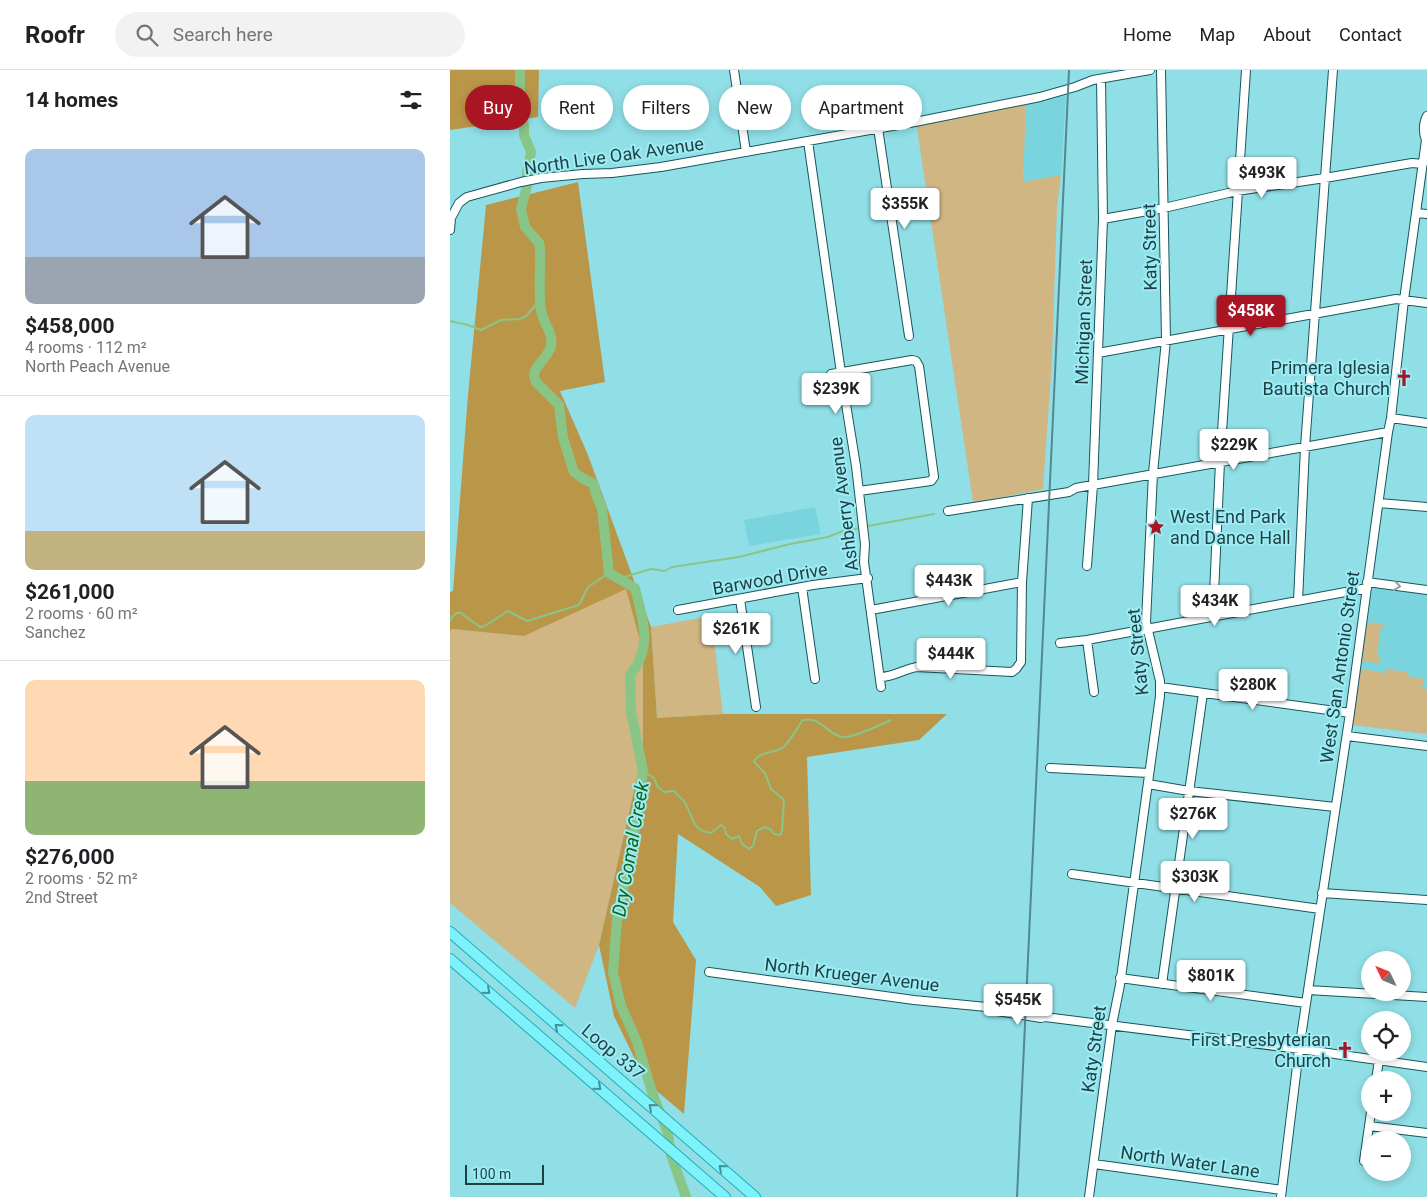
<!DOCTYPE html>
<meta charset="utf-8">
<style>
body{margin:0;font-family:Roboto,sans-serif;background:#f2f2f2;color:#202124;height:100vh;display:flex;flex-direction:column;font-size:19px;white-space:nowrap}
*{box-sizing:border-box;margin:0}
p{font-size:16px;color:#757577}
.icon{flex:none;width:28px;height:28px;fill:none;stroke:currentColor;stroke-width:2;stroke-linecap:round;stroke-linejoin:round}
.map{position:relative;flex:1;overflow:hidden}
.drawer{display:flex;flex-direction:column;background:#fff;width:450px}
.drawer>*{flex:none}
.top-card{position:absolute;left:15px;top:15px;width:475px;height:45px;display:flex;gap:10px}
.needle{width:32px;rotate:313deg}
.controls{position:absolute;left:911px;top:881px;display:grid;gap:10px}
.controls a{display:grid;place-items:center;width:50px;height:50px;border-radius:50%;background:#fff;box-shadow:0 2px 8px #0003;font-size:25px}
.scale{position:absolute;left:15px;bottom:12px;width:79px;box-sizing:border-box;padding-left:5px;border:2px solid #1e3f43;border-top:0;font-size:14px;line-height:18px;white-space:nowrap;color:#1e3f43;-webkit-text-stroke:4px #9decf4;paint-order:stroke}
.price{position:absolute;translate:-50% -42px;padding:0 11px;border-radius:5px;background:#fff;color:#222;font-size:16px;line-height:32px;filter:drop-shadow(0 1px 2px #0008)}
.price::after{content:'';position:absolute;left:50%;top:30px;width:15px;height:11px;margin-left:-8px;background:inherit;clip-path:polygon(0 0,100% 0,50% 100%)}
.price.active{background:#aa1524;color:#fff}
ul{padding:0;list-style:none}
li{display:grid;align-content:center;gap:10px;height:265px;padding:0 25px}
li+li{border-top:1px solid #e0e0e0}
li span{display:grid;place-items:center;height:155px;border-radius:10px;color:#555}
li>.icon{margin-inline-start:auto}
span .icon{width:90px;height:90px;fill:#fffc;stroke-width:1}
li b{font-size:21px}
h2{display:flex;justify-content:space-between;align-items:center;height:60px;padding:0 25px;font-size:21px}
.tag{padding:0 18px;border-radius:22px;background:#fff;box-shadow:0 2px 8px #0003;font-size:18px;line-height:45px}
.tag.active{background:#aa1524;color:#fff}
header{display:flex;align-items:center;gap:30px;box-sizing:border-box;height:70px;padding:0 25px;background:#fff;border-bottom:1px solid #e0e0e0}
header strong{font-size:24px}
nav{display:flex;gap:28px;margin-inline-start:auto;font-size:18px}
.search{width:350px;height:45px;background:#f2f2f2;display:flex;align-items:center;gap:12px;box-sizing:border-box;padding:0 18px;border-radius:28px;color:#757577;font-size:19px}
main{display:flex;flex:1;min-height:0}
.map>svg:first-child{display:block}
.built{fill:#7ad4dd}
.green{fill:#d0b682}
.forest{fill:#ba9649}
.lines{fill:none;stroke-linecap:round;stroke-linejoin:round}
.stream{stroke:#8ac588;stroke-width:2}
.river{stroke:#8ac588;stroke-width:10}
.minor-casing{stroke:#17575c;stroke-width:10}
.major-casing{stroke:#23aeb9;stroke-width:12}
.minor{stroke:#fff;stroke-width:8}
.major{stroke:#7df2fb;stroke-width:10}
.rail{stroke:#52888e;stroke-width:2}
.oneway{stroke:#8e9fa1}
.oneway2{stroke:#499096}
.labels{text-anchor:middle;stroke-width:4;stroke-linejoin:round;paint-order:stroke}
.street-label{font-size:18px;fill:#1e3f43;stroke:#9decf4}
.poi-label{font-size:18px;fill:#1e3f43;stroke:#9decf4;text-anchor:end}
.water-label{font-size:19px;font-style:italic;fill:#116518;stroke:#9decf4}
</style>
<header>
<strong>Roofr</strong>
<div class="search"><svg class="icon" aria-label="search" viewBox="0 0 24 24"><circle cx="10" cy="10" r="6"/><path d="M15 15l6 6"/></svg>Search here</div>
<nav><a>Home</a><a>Map</a><a>About</a><a>Contact</a></nav>
</header>
<main>
<section class="drawer">
<h2>14 homes<svg class="icon" aria-label="filters" viewBox="0 0 24 24"><path d="M4 7h16M4 17h16"/><circle cx="9" cy="7" r="2"/><circle cx="15" cy="17" r="2"/></svg></h2>
<ul>
<li><span style="background:linear-gradient(#a9c7e8 70%,#9aa5b1 0)"><svg class="icon" aria-label="home" viewBox="0 0 24 24"><path d="M3 11l9-7 9 7M6 9v11h12V9"/></svg></span><div><b>$458,000</b><p>4 rooms · 112 m²</p><p>North Peach Avenue</p></div></li>
<li><span style="background:linear-gradient(#bfe0f5 75%,#c2b280 0)"><svg class="icon" aria-label="home" viewBox="0 0 24 24"><path d="M3 11l9-7 9 7M6 9v11h12V9"/></svg></span><div><b>$261,000</b><p>2 rooms · 60 m²</p><p>Sanchez</p></div></li>
<li><span style="background:linear-gradient(#ffd9b3 65%,#8fb573 0)"><svg class="icon" aria-label="home" viewBox="0 0 24 24"><path d="M3 11l9-7 9 7M6 9v11h12V9"/></svg></span><div><b>$276,000</b><p>2 rooms · 52 m²</p><p>2nd Street</p></div></li>
</ul>
</section>
<div class="map">
<svg width="977" height="1127" viewBox="0 0 977 1127">
<rect width="100%" height="100%" fill="#90dfe7"/>
<path class="built" d="M612 26H616L611 105 573 113 576 34Z
M365 437 371 464 299 476 294 450Z
M923 514 977 521V664L903 655Z"/>
<path class="green" d="M576 34 573 112 611 105 607 137 602 290 593 419 539 430 523 432 466 52Z
M176 518 193 582V681L149 875 125 938 0 833V561L2 559 74 566Z
M261 546 273 644 207 648 201 557Z
M921 552 935 555 934 559 931 555 927 585 931 590 929 593 912 591 917 553H921Z
M911 599 935 603 936 599 957 602V606L974 609 972 618 977 619V664L903 655Z"/>
<path class="forest" d="M0 0H89L88 47 0 60Z
M128 112 155 312 110 321 138 385 201 557 207 648 273 644H497L469 670 357 687 361 825 326 836 310 817 228 764 223 852 246 890 234 1044 196 1012 164 946 149 875 193 681V582L176 519 74 566 2 559 0 561V522L3 521 18 325 36 135Z"/>
<g class="lines">
<path class="stream" d="M0 251 18 255 31 260 51 250 70 249 76 246 90 230
M418 456 484 444
M167 509 201 499 215 501 222 497 289 487 340 474 378 467 393 461 410 458
M0 550 6 543H11L30 557H33L58 541 77 551 129 535 138 517 159 503
M193 701 204 708 208 717 214 722 224 721C227 725 233 729 235 733 244 748 241 760 261 763L271 755 275 758 276 764 282 769 289 766 292 774 299 779 303 776 307 761 315 757 320 759 324 764 330 765 332 761 334 730 321 719 315 703 304 692C309 680 327 684 335 676 340 670 348 657 353 650 370 646 377 664 392 667 400 669 433 654 441 650"/>
<path class="river" d="M70 0V38L74 55V65L81 82 77 102V116L71 139 75 157 89 173 90 178C91 198 88 219 91 240 92 252 104 263 101 276 98 290 78 298 86 312L109 335 113 368 124 402 132 408 144 414 145 421 152 439 159 503 185 518C193 549 203 578 180 605L181 642 193 701 186 753 167 850 163 902 171 936 187 972 202 1022 218 1064 221 1085 236 1127"/>
<g class="minor-casing">
<path id="minor" d="M284 0 296 82
M428 58 459 266
M358 71 391 303 406 396 415 474 414 492 431 617
M966 143 977 144
M653 149 714 138 787 121 875 108 962 93 973 94
M0 160 1 148 9 133 17 127 71 112 91 108 133 104 162 103 211 97 465 52 590 27 625 17 643 10 700 0
M648 283 946 229 977 233
M381 304 462 290 466 291 469 296 484 407 481 411 409 421
M941 348 977 353
M929 433 977 437
M498 441 619 422 626 418 938 362
M637 496 643 415 653 149 651 9
M917 512 977 520
M352 517 365 609
M290 529 306 637
M848 531 855 377 883 0
M228 540 363 515 418 508
M421 540 572 512
M763 546 770 392 796 0
M637 570 644 622
M610 573 637 570 917 518
M430 607C444 607 454 599 467 597L562 602 566 599 571 592 572 512 578 428
M710 617 900 643
M897 666 977 676
M600 698 699 703
M698 714 739 721 885 737
M622 804 870 839
M872 823 977 830
M259 902 464 930 547 938
M670 908 856 933
M712 914 753 623
M858 920 977 927
M542 939 547 941 591 948 595 947 857 980 977 997
M926 1010 929 990
M919 1056 977 1063
M914 1091 921 1042
M644 1094 832 1120
M639 1127 662 955 670 915 710 626V611L696 552 703 403 716 270 711 0
M831 1127 849 980 900 643 938 362 941 348 954 230 976 70C973 63 973 53 977 46"/>
</g>
<g class="major-casing">
<path id="major" d="M0 862 305 1127
M0 889 275 1127"/>
</g>
<use href="#minor" class="minor"/>
<use href="#major" class="major"/>
<path class="rail" d="M567 1127 619 0"/>
</g>
<defs><path id="oneway-chevron" d="M-2-3.5L2.5 0L-2 3.5" fill="none" stroke-width="1.6" stroke-linecap="round" stroke-linejoin="round" transform="scale(1.25)"/></defs>
<use class="oneway" href="#oneway-chevron" transform="translate(947 516) rotate(7)"/>
<g class="oneway2">
<use href="#oneway-chevron" transform="translate(37 921) rotate(41)"/>
<use href="#oneway-chevron" transform="translate(108 957) rotate(-140)"/>
<use href="#oneway-chevron" transform="translate(148 1017) rotate(41)"/>
<use href="#oneway-chevron" transform="translate(202 1037) rotate(-139)"/>
<use href="#oneway-chevron" transform="translate(272 1098) rotate(-139)"/>
</g>
<defs>
<g id="church-bare" transform="scale(1.35)"><path d="M-1.2-6h2.4v3.5h3.3v2.4h-3.3V6h-2.4V-.1h-3.3v-2.4h3.3Z" fill="#aa1524" stroke="#9decf4" stroke-width="2.5" paint-order="stroke"/></g>
<g id="sight-bare" transform="scale(1.35)"><path d="M0-6L1.8-2.2L6-1.7L2.9 1.2L3.7 5.4L0 3.3L-3.7 5.4L-2.9 1.2L-6-1.7L-1.8-2.2Z" fill="#aa1524" stroke="#9decf4" stroke-width="2.5" paint-order="stroke"/></g>
</defs>
<g fill-rule="evenodd">
<use href="#church-bare" x="954" y="308"/>
<use href="#sight-bare" x="706" y="457"/>
<use href="#church-bare" x="895" y="980"/>
</g>
<g class="labels">
<g class="street-label">
<text transform="translate(164 86) rotate(-8)" y="6">North Live Oak Avenue</text>
<text transform="translate(700 177) rotate(-91)" y="6">Katy Street</text>
<text transform="translate(634 252) rotate(-88)" y="6">Michigan Street</text>
<text transform="translate(394 434) rotate(-97)" y="6">Ashberry Avenue</text>
<text transform="translate(320 509) rotate(-10)" y="6">Barwood Drive</text>
<text transform="translate(688 582) rotate(-96)" y="6">Katy Street</text>
<text transform="translate(890 597) rotate(-82)" y="6">West San Antonio Street</text>
<text transform="translate(402 905) rotate(7)" y="6">North Krueger Avenue</text>
<text transform="translate(644 979) rotate(-82)" y="6">Katy Street</text>
<text transform="translate(163 982) rotate(40)" y="6">Loop 337</text>
<text transform="translate(740 1092) rotate(8)" y="6">North Water Lane</text>
</g>
<g class="poi-label">
<text x="940" y="304">Primera Iglesia<tspan x="940" dy="21">Bautista Church</tspan></text>
<text x="720" y="453" text-anchor="start">West End Park<tspan x="720" dy="21">and Dance Hall</tspan></text>
<text x="881" y="976">First Presbyterian<tspan x="881" dy="21">Church</tspan></text>
</g>
<g class="water-label">
<text transform="translate(180 779) rotate(-80)" y="7">Dry Comal Creek</text>
</g>
</g>
</svg>
<div class="controls">
<a><svg class="needle" viewBox="-14 -14 28 28"><path d="M0-13l5 13h-10z" fill="#e53935"/><path d="M0 13l5-13h-10z" fill="#757577"/></svg></a>
<a><svg class="icon" aria-label="locate" viewBox="0 0 24 24"><circle cx="12" cy="12" r="6"/><path d="M12 2v4M12 18v4M2 12h4M18 12h4"/></svg></a>
<a>+</a>
<a>−</a>
</div>
<div class="scale">100 m</div>
<b class="price" style="left:812px;top:129px">$493K</b>
<b class="price" style="left:455px;top:160px">$355K</b>
<b class="price active" style="left:801px;top:267px">$458K</b>
<b class="price" style="left:386px;top:345px">$239K</b>
<b class="price" style="left:784px;top:401px">$229K</b>
<b class="price" style="left:499px;top:537px">$443K</b>
<b class="price" style="left:765px;top:557px">$434K</b>
<b class="price" style="left:286px;top:585px">$261K</b>
<b class="price" style="left:501px;top:610px">$444K</b>
<b class="price" style="left:803px;top:641px">$280K</b>
<b class="price" style="left:743px;top:770px">$276K</b>
<b class="price" style="left:745px;top:833px">$303K</b>
<b class="price" style="left:761px;top:932px">$801K</b>
<b class="price" style="left:568px;top:956px">$545K</b>
<div class="top-card">
<a class="tag active">Buy</a>
<a class="tag">Rent</a>
<a class="tag">Filters</a>
<a class="tag">New</a>
<a class="tag">Apartment</a>
</div>
</div>
</main>
